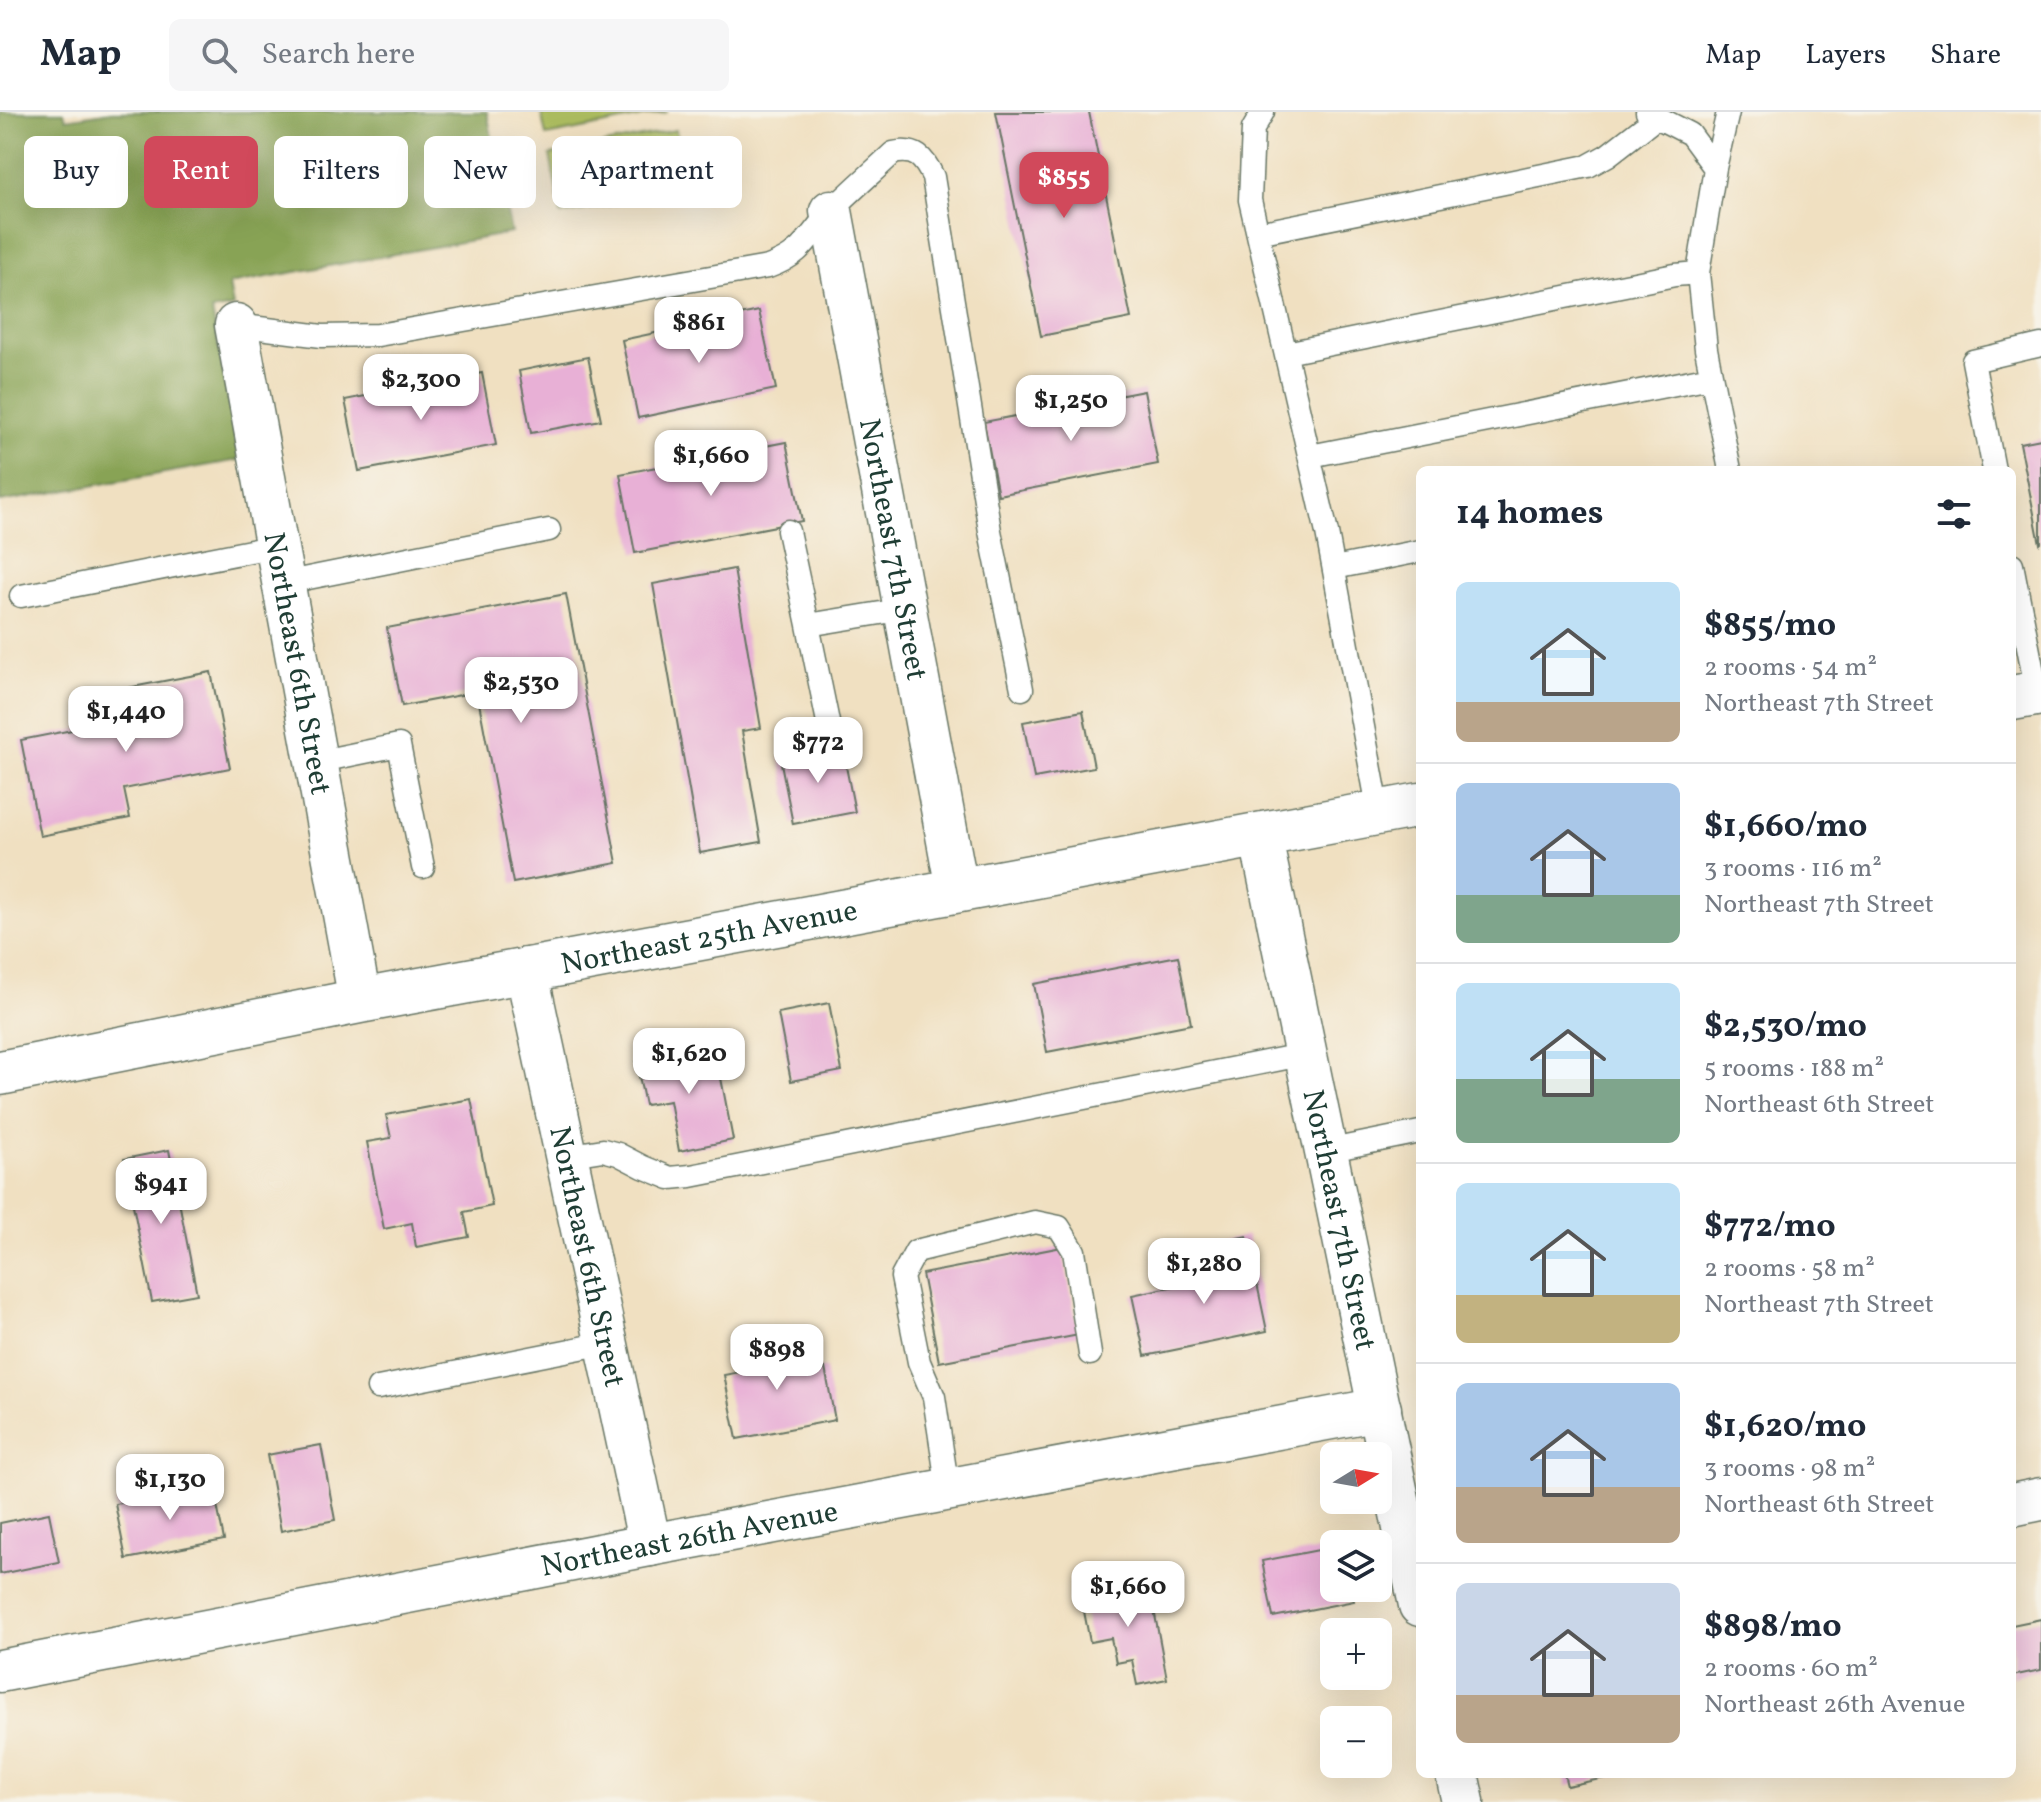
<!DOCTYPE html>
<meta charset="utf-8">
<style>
body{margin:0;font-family:Vollkorn,serif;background:#f6f6f7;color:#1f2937;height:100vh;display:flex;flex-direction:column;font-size:30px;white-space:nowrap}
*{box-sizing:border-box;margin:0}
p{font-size:26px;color:#747a83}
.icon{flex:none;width:44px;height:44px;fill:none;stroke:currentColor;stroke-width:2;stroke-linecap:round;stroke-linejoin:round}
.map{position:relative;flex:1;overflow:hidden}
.sheet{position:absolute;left:1416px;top:354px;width:600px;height:1312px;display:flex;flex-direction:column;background:#fff;border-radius:12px;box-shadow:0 8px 32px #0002}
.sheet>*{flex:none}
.hud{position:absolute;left:24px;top:24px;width:760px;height:72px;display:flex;gap:16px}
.needle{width:52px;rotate:79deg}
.fabs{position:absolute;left:1320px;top:1330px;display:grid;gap:16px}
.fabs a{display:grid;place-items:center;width:72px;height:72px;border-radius:12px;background:#fff;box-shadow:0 8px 32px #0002;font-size:40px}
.price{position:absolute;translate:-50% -68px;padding:0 18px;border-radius:16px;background:#fff;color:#222;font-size:26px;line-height:52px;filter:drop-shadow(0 2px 4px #0008)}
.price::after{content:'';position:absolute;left:50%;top:48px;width:24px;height:18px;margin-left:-12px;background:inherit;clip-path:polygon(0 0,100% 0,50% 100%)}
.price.current{background:#d1495b;color:#fff}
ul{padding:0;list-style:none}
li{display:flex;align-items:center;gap:24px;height:200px;padding:0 40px}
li+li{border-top:2px solid #e0e1e3}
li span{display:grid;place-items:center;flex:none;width:224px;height:160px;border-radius:12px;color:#555}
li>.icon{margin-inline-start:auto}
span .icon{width:96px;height:96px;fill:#fffc;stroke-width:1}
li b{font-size:34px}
h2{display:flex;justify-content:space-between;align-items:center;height:96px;padding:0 40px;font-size:34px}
.pill{padding:0 28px;border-radius:12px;background:#fff;box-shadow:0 8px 32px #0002;font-size:28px;line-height:72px}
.pill.current{background:#d1495b;color:#fff}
header{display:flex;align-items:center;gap:48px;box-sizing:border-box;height:112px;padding:0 40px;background:#fff;border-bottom:2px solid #e0e1e3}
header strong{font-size:38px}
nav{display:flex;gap:44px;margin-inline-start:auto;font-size:28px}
.search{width:560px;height:72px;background:#f6f6f7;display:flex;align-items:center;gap:20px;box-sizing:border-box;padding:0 28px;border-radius:12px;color:#747a83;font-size:30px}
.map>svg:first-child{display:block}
.green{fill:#abbb5e;stroke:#657c49;stroke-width:2}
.forest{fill:#88a355;stroke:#547044;stroke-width:2}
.building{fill:#e8b0d6}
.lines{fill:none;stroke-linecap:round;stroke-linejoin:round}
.service-casing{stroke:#687665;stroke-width:25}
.minor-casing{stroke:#687665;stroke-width:45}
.secondary-casing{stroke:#687665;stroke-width:47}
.service{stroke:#fff;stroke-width:22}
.minor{stroke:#fff;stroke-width:42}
.secondary{stroke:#fff;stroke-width:44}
.labels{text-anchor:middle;stroke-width:7;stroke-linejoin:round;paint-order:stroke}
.street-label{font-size:30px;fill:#1f3d34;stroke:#f7f3e8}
</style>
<header>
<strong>Map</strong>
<div class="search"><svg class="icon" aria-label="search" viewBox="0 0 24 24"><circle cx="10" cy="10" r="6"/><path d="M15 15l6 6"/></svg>Search here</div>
<nav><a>Map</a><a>Layers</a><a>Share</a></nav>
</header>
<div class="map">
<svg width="2041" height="1690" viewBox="0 0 2041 1690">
<rect width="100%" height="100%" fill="#f7f3e8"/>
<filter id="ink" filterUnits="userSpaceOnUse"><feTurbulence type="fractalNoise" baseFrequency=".0125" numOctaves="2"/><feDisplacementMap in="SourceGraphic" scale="16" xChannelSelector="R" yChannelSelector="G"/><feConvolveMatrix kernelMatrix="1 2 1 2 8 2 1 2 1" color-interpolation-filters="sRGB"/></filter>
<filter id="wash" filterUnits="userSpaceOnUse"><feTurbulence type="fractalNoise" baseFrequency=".006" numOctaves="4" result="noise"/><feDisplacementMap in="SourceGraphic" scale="32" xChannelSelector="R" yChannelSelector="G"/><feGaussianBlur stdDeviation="1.8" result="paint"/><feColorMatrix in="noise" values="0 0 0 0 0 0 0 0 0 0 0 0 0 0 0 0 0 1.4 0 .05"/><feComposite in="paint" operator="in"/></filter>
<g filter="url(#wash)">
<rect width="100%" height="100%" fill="#f0e0c1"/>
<path class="green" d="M541 0H668L546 24Z
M676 18 688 78 561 103 550 43Z"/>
<path class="forest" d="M0 0H64L66 7 112 0H487L511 121 229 172 233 195 212 199 239 348 0 390Z"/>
<g id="blocks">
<path class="building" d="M996 0H1089L1131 206 1041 224Z
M759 199 776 277 638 306 622 228Z
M588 245 601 308 531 321 519 259Z
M482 261 496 333 359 359 345 288Z
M1144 279 1158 352 998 383 984 310Z
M2041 327V431L2040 432 2020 331Z
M786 330 802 409 635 441 620 362Z
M734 457 761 616 742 619 761 730 700 741 653 472Z
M566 482 617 751 513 771 477 580 402 594 387 516Z
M211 560 230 656 124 677 130 706 40 724 21 628 128 607 122 577Z
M1083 599 1094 655 1034 666 1023 610Z
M842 634 855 700 793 712 780 646Z
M1178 844 1191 912 1047 940 1034 872Z
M829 891 842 959 791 969 778 901Z
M715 935 733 1028 679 1039 670 989 645 993 636 950Z
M471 987 492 1094 464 1100 469 1125 416 1135 412 1111 384 1117 367 1030 391 1026 386 1003Z
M169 1038 197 1182 152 1190 124 1047Z
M1247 1124 1267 1219 1145 1244 1132 1183 1222 1164 1215 1131Z
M1062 1135 1079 1223 939 1250 922 1162Z
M788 1223 796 1262 825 1256 835 1308 737 1327 724 1263 751 1258 746 1231Z
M321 1333 335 1408 281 1419 267 1343Z
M213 1373 224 1428 126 1447 115 1392Z
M49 1401 59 1450 0 1462V1411Z
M1334 1435V1476H1351L1354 1489 1273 1505 1262 1449Z
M1149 1471 1167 1567 1137 1573 1132 1548 1116 1551 1111 1526 1090 1530 1081 1484Z
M2041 1507V1558L2012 1564V1513Z
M1564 1662H1618L1619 1663 1567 1674Z"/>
</g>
</g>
<g filter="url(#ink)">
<use href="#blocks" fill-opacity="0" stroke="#687665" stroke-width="2"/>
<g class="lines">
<g class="service-casing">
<path id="service" d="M1263 0 1253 17 1250 88 1327 421 1379 701
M1647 0 1690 22 1715 56 1698 161 1706 237 1730 358
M1715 56 1728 0
M1258 121 1588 54 1608 43 1657 5
M236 213 322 224 378 223 768 155C805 142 808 123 833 97 852 78 873 60 893 41 916 36 924 46 933 65L990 419 1022 577
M1286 241 1675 163 1698 161
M1310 344 1711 265
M1994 358 1973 249 2041 233
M788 419 808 513
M2012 452 2037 581
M1334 456 1420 439
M283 471 549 418
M21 484 276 434
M829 615 808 513 905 497
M316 650 399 633 423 755
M1326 1039 1420 1020
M565 1044 603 1038 618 1042 643 1055 670 1066 691 1064 1306 942
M378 1276 606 1231
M948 1378 934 1285 919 1250 902 1165 916 1139 1035 1110 1059 1115 1074 1139 1090 1242"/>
</g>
<g class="minor-casing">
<g id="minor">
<path id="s1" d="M831 99 957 777"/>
<path id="s2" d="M236 213 360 889"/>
<path id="s3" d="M1260 722 1420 1493"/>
<path id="s4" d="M526 857 650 1433"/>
<path d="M2012 1393 2041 1387"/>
<path id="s5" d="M0 1559 650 1433 1380 1297"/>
<path d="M1457 1662 1463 1690"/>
</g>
</g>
<g class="secondary-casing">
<g id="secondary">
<path d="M2012 586 2041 581"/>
<path id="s6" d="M0 961 360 889 1420 693"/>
</g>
</g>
<use href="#service" class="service"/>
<use href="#minor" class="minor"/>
<use href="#secondary" class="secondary"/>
</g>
</g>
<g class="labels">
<g class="street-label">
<text dy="10" stroke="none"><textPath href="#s1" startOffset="344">Northeast 7th Street</textPath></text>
<text dy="10" stroke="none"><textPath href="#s2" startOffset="344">Northeast 6th Street</textPath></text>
<text dy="10" stroke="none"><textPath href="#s6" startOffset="722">Northeast 25th Avenue</textPath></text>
<text dy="10" stroke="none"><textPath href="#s3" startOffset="394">Northeast 7th Street</textPath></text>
<text dy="10" stroke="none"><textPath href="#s4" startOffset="294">Northeast 6th Street</textPath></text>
<text dy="10" stroke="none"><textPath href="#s5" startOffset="702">Northeast 26th Avenue</textPath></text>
</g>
</g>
</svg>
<div class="fabs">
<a><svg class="needle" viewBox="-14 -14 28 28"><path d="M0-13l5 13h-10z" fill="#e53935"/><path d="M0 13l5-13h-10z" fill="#747a83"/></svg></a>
<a><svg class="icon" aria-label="layers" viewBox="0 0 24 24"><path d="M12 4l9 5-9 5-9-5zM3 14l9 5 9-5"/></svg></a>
<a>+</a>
<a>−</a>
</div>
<b class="price current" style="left:1064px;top:108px">$855</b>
<b class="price" style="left:699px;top:253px">$861</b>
<b class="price" style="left:421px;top:310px">$2,300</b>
<b class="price" style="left:1071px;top:331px">$1,250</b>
<b class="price" style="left:711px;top:386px">$1,660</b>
<b class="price" style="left:521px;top:613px">$2,530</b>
<b class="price" style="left:126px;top:642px">$1,440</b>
<b class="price" style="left:818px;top:673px">$772</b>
<b class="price" style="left:689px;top:984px">$1,620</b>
<b class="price" style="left:161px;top:1114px">$941</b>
<b class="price" style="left:1204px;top:1194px">$1,280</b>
<b class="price" style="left:777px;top:1280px">$898</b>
<b class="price" style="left:170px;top:1410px">$1,130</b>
<b class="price" style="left:1128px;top:1517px">$1,660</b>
<div class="hud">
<a class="pill">Buy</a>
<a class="pill current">Rent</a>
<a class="pill">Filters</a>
<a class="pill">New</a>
<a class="pill">Apartment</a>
</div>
<section class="sheet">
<h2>14 homes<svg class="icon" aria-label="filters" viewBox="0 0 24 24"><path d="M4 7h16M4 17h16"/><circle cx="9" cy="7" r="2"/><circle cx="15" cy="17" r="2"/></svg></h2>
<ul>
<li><span style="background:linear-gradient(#bfe0f5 75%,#b9a48a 0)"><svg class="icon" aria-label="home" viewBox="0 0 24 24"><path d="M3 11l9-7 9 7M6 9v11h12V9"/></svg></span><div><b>$855/mo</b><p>2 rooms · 54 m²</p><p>Northeast 7th Street</p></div></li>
<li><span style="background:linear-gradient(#a9c7e8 70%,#7fa58c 0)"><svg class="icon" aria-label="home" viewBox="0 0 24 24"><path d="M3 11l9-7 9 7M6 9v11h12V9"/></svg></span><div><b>$1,660/mo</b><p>3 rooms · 116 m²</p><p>Northeast 7th Street</p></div></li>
<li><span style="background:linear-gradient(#bfe0f5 60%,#7fa58c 0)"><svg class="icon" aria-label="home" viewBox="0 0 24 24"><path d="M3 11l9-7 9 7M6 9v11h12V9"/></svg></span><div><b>$2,530/mo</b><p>5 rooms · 188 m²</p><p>Northeast 6th Street</p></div></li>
<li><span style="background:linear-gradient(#bfe0f5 70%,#c2b280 0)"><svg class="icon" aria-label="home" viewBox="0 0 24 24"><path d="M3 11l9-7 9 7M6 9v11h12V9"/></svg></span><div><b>$772/mo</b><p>2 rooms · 58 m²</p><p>Northeast 7th Street</p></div></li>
<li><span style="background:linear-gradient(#a9c7e8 65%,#b9a48a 0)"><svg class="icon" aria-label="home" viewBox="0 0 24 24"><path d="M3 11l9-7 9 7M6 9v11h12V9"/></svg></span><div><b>$1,620/mo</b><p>3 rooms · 98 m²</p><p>Northeast 6th Street</p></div></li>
<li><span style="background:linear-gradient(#c9d6e8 70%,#b9a48a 0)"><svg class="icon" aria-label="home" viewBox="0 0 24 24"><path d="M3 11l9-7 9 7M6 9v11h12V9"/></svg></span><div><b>$898/mo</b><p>2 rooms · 60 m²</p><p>Northeast 26th Avenue</p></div></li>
</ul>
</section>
</div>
